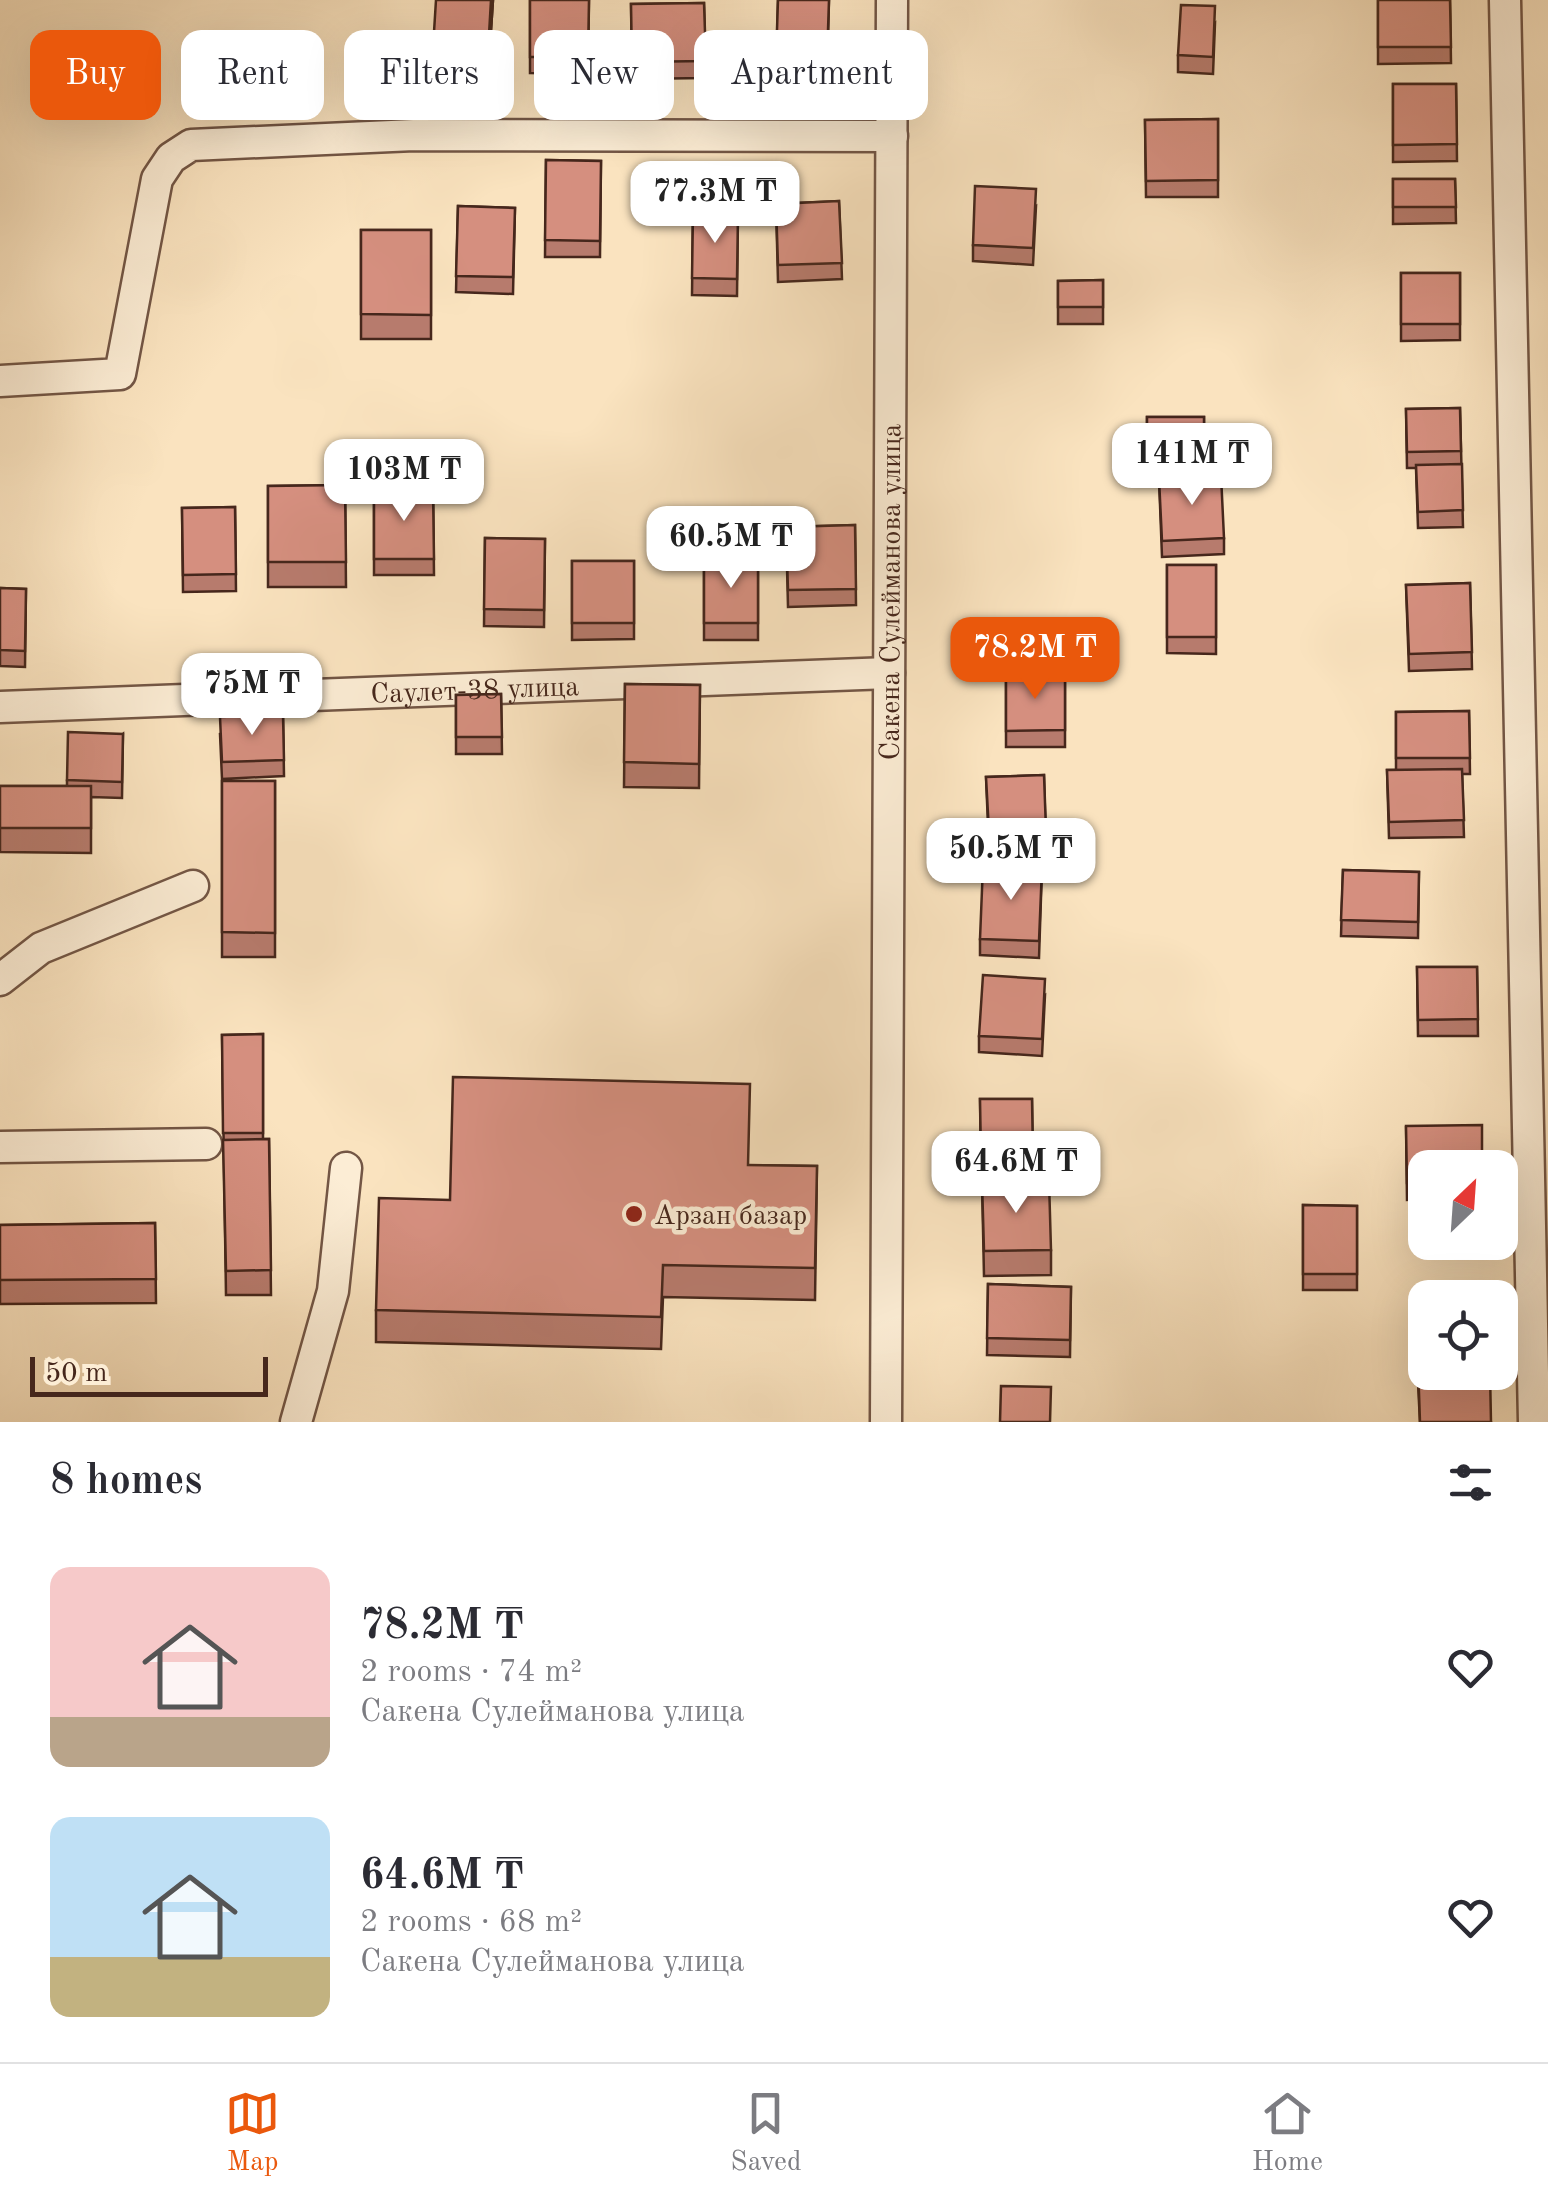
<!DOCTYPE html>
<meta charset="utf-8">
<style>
body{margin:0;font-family:"Old Standard TT",serif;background:#f2f2f3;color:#2b2b33;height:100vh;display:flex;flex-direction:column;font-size:38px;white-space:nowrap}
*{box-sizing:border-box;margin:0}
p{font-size:32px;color:#7c7c81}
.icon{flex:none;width:55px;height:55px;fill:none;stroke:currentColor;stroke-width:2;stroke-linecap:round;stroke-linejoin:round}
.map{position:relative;height:1422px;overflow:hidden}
.drawer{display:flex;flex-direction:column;background:#fff;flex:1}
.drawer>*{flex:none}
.guide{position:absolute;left:30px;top:30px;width:1000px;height:90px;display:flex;gap:20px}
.needle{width:65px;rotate:25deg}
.controls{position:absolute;left:1408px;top:1150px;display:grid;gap:20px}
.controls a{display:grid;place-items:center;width:110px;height:110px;border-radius:20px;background:#fff;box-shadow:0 10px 40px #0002;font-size:50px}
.scale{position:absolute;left:30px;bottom:25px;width:238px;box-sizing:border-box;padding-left:10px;border:5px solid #46271c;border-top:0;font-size:28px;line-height:35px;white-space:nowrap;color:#46271c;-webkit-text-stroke:8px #fcedd5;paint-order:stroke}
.price{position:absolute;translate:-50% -85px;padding:0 22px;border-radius:20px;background:#fff;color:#222;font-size:32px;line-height:65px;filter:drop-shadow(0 2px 5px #0008)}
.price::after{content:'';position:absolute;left:50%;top:60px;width:30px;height:22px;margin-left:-15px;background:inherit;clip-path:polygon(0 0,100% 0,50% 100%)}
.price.active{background:#ea580c;color:#fff}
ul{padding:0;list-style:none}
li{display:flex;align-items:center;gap:30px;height:250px;padding:0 50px}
li span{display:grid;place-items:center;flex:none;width:280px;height:200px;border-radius:20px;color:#555}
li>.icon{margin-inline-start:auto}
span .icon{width:120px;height:120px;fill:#fffc;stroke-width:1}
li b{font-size:42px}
h2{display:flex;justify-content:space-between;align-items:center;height:120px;padding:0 50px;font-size:42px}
.chip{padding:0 35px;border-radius:20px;background:#fff;box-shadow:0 10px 40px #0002;font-size:35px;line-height:90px}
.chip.active{background:#ea580c;color:#fff}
.dock{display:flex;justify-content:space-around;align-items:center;height:140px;border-top:2px solid #e1e1e2;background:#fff;font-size:28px;color:#7c7c81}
.dock a{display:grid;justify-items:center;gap:5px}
.dock .active{color:#ea580c}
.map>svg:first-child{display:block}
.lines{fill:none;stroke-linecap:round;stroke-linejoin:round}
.minor-casing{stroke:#735645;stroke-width:35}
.minor{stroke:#fcedd5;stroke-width:30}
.wall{fill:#b77b6d;stroke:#46271c;stroke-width:2.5}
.shaded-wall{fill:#956459;stroke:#46271c;stroke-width:2.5}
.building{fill:#d58f7f;stroke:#46271c;stroke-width:2.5}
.poi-dot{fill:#8f2418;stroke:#fcedd5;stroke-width:4}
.labels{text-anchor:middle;stroke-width:9;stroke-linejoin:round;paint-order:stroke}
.street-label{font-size:28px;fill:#46271c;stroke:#fcedd5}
.poi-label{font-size:28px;fill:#46271c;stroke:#fcedd5;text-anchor:start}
</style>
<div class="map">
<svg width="1548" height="1422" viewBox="0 0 1548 1422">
<rect width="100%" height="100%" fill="#fae3bf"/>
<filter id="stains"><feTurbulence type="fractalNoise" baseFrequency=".002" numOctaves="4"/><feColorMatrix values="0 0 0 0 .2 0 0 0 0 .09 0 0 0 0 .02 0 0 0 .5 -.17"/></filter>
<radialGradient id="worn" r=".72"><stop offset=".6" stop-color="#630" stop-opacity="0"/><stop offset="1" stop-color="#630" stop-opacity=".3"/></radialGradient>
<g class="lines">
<g class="minor-casing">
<g id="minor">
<path d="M1505 0 1534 1422"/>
<path d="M0 381 120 374 157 179 171 158 191 145 414 135 892 136"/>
<path id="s1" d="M0 707 889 673"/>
<path d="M0 980 41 948 193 886"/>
<path d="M0 1147 206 1144"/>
<path d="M296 1422 333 1291 346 1168"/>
<path id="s2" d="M886 1422 892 0"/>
</g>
</g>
<use href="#minor" class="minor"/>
</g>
<path class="wall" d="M493 0 488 76 433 73V48Z
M530 0H589L588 74 530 73Z
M778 0H829L827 77 776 76Z
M1378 0H1450L1451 63 1378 64Z
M704 3 706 78 632 79 631 4Z
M1215 23 1213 74 1178 72V55Z
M377 60H411V118H377Z
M1393 84H1456L1457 161 1393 162Z
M1218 119V197H1146L1145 120Z
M546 160 601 161 600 257H545Z
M1393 179H1455L1456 223 1393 224Z
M839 201 842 279 778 282 776 204Z
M458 206 515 208 513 294 456 292Z
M1036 206 1033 265 973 261V245Z
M693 213 738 214 737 296 692 295Z
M361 230H431V339H361Z
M1401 273H1460V340L1401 341Z
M1103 280V324H1058V281Z
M1460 408 1463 527 1418 528 1416 468H1407L1406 409Z
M1147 417H1204V475L1224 538V554L1162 557 1159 478H1147Z
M345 485 346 587H268V486Z
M374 488H433L434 575H374Z
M235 507 236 591 183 592 182 508Z
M855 525 856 605 788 607 786 527Z
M485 538 545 539 544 627 484 626Z
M704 559H758V640H704Z
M572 561H634V639L572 640Z
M1167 565H1216V654L1167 653Z
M1470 583 1472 669 1409 671 1406 585Z
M0 588 26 589 25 667 0 666Z
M1006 674H1065V747H1006Z
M625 684 700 685 699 788 624 787Z
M501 694 502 754H456V695Z
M1469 711 1470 774H1462L1464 837 1389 838 1387 770H1396V712Z
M283 715 284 776 222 779 220 734Z
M123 734 122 798 91 797V853L0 852V786H67V780Z
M1044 775 1046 847 989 849 986 777Z
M222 781H275V957H222Z
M1042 867 1039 958 980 955V939Z
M1343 870 1419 872 1418 938 1341 936Z
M1417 967H1477L1478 1036H1418Z
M1045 995 1042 1056 979 1052V1036Z
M263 1034V1139H269L271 1295H226L222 1035Z
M980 1099H1032L1033 1173H981Z
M1406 1126 1425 1168V1199L1407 1200Z
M748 1165 817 1166 815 1300 663 1297 661 1349 376 1342V1310L450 1200Z
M982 1181 1051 1250V1275L984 1276Z
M1303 1205 1357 1206V1290H1303Z
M155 1223 156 1303 0 1304V1225Z
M988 1284 1071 1287 1070 1357 987 1355Z
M1414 1310 1491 1422H1420L1418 1383H1415Z"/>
<path class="shaded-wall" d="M491 0H493L488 76V52Z"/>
<path class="building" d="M436 0H491L488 52 433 48Z
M530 0H589L588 57H530Z
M778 0H829L827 60 776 59Z
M1378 0H1450L1451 47H1378Z
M704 3 706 61 632 62 631 4Z
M1181 5 1215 6 1213 57 1178 55Z
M377 60H411V102H377Z
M1393 84H1456L1457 144 1393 145Z
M1218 119V180L1146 181 1145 120Z
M546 160 601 161 600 241 545 240Z
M1393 179H1455L1456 207H1393Z
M975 186 1036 189 1033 248 973 245Z
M839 201 842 263 778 265 776 204Z
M458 206 515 208 513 277 456 276Z
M693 213 738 214 737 279 692 278Z
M361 230H431V315L361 314Z
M1401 273H1460V324H1401Z
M1103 280V307H1058V281Z
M1460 408 1461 451 1407 452 1406 409Z
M1147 417H1204V462H1147Z
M1462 464 1463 510 1418 512 1416 465Z
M1221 475 1224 538 1162 541 1159 478Z
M345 485 346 562H268V486Z
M374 488H433L434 559H374Z
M235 507 236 574 183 575 182 508Z
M855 525 856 589 788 590 786 527Z
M485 538 545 539 544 610 484 609Z
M704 559H758V623H704Z
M572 561H634V623H572Z
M1167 565H1216V637H1167Z
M1470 583 1472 652 1409 654 1406 585Z
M0 588 26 589 25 651 0 650Z
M1006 674H1065V730L1006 731Z
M625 684 700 685 699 764 624 762Z
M501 694 502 737H456V695Z
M1469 711 1470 758H1396V712Z
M283 715 284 760 222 762 220 717Z
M68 732 123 734 122 782 67 780Z
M1462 769 1464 820 1389 822 1387 770Z
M1044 775 1046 830 989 832 986 777Z
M222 781H275V933L222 932Z
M0 786H91V828H0Z
M983 865 1042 867 1039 941 980 939Z
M1343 870 1419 872 1418 922 1341 920Z
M1417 967H1477L1478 1019 1418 1020Z
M983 975 1045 979 1042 1039 979 1036Z
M263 1034V1133H223L222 1035Z
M453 1077 750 1084 748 1165 817 1166 815 1268 663 1265 661 1317 376 1310 379 1198 450 1200Z
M980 1099H1032L1033 1157H981Z
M1482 1125V1168H1425V1183H1407L1406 1126Z
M269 1139 271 1270 226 1271 223 1140Z
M1049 1180 1051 1250 984 1251 982 1181Z
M1303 1205 1357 1206V1274H1303Z
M155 1223 156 1279 0 1280V1225Z
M988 1284 1071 1287 1070 1340 987 1338Z
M1414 1310H1425V1364H1418V1367H1415Z
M1418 1364H1425V1372H1490L1491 1422H1420Z
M1001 1386 1051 1387 1050 1422H1000Z"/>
<circle class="poi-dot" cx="634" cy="1214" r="10"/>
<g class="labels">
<g class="street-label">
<text dy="10" stroke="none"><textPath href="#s2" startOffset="830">Сакена Сулейманова улица</textPath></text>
<text dy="10" stroke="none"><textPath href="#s1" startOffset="475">Саулет-38 улица</textPath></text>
</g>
<g class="poi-label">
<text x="654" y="1224">Арзан базар</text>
</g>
</g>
<rect width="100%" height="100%" filter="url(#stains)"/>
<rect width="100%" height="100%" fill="url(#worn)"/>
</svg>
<div class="controls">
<a><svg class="needle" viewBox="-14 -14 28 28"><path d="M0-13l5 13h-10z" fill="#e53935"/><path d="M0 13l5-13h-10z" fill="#7c7c81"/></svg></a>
<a><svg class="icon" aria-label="locate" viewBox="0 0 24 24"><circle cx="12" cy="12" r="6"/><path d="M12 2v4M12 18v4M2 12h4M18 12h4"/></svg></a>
</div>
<div class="scale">50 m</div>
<b class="price" style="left:715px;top:246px">77.3M ₸</b>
<b class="price" style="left:1192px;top:508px">141M ₸</b>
<b class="price" style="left:404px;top:524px">103M ₸</b>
<b class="price" style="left:731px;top:591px">60.5M ₸</b>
<b class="price active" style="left:1035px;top:702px">78.2M ₸</b>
<b class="price" style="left:252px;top:738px">75M ₸</b>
<b class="price" style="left:1011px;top:903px">50.5M ₸</b>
<b class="price" style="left:1016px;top:1216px">64.6M ₸</b>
<div class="guide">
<a class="chip active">Buy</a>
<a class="chip">Rent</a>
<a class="chip">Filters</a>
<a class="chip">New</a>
<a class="chip">Apartment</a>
</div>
</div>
<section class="drawer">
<h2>8 homes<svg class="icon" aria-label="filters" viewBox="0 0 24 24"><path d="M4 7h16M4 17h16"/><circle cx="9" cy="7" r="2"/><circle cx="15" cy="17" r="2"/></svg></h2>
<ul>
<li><span style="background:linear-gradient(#f6c9c9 75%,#b9a48a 0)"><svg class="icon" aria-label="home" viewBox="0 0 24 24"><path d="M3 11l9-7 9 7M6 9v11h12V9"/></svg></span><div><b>78.2M ₸</b><p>2 rooms · 74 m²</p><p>Сакена Сулейманова улица</p></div><svg class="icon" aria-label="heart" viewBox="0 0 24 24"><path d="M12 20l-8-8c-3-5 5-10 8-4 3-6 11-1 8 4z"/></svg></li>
<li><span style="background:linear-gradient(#bfe0f5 70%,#c2b280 0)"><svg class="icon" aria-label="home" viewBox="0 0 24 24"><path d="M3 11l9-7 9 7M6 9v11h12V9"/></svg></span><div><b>64.6M ₸</b><p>2 rooms · 68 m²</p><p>Сакена Сулейманова улица</p></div><svg class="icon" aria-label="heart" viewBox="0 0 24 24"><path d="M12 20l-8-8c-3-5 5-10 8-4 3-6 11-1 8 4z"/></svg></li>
</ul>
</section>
<nav class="dock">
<a class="active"><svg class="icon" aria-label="map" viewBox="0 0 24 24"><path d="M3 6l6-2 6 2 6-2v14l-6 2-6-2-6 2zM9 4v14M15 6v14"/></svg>Map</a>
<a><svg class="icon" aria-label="saved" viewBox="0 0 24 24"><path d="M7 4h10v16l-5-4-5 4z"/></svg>Saved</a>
<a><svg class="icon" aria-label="home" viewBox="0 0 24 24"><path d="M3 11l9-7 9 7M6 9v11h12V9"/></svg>Home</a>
</nav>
